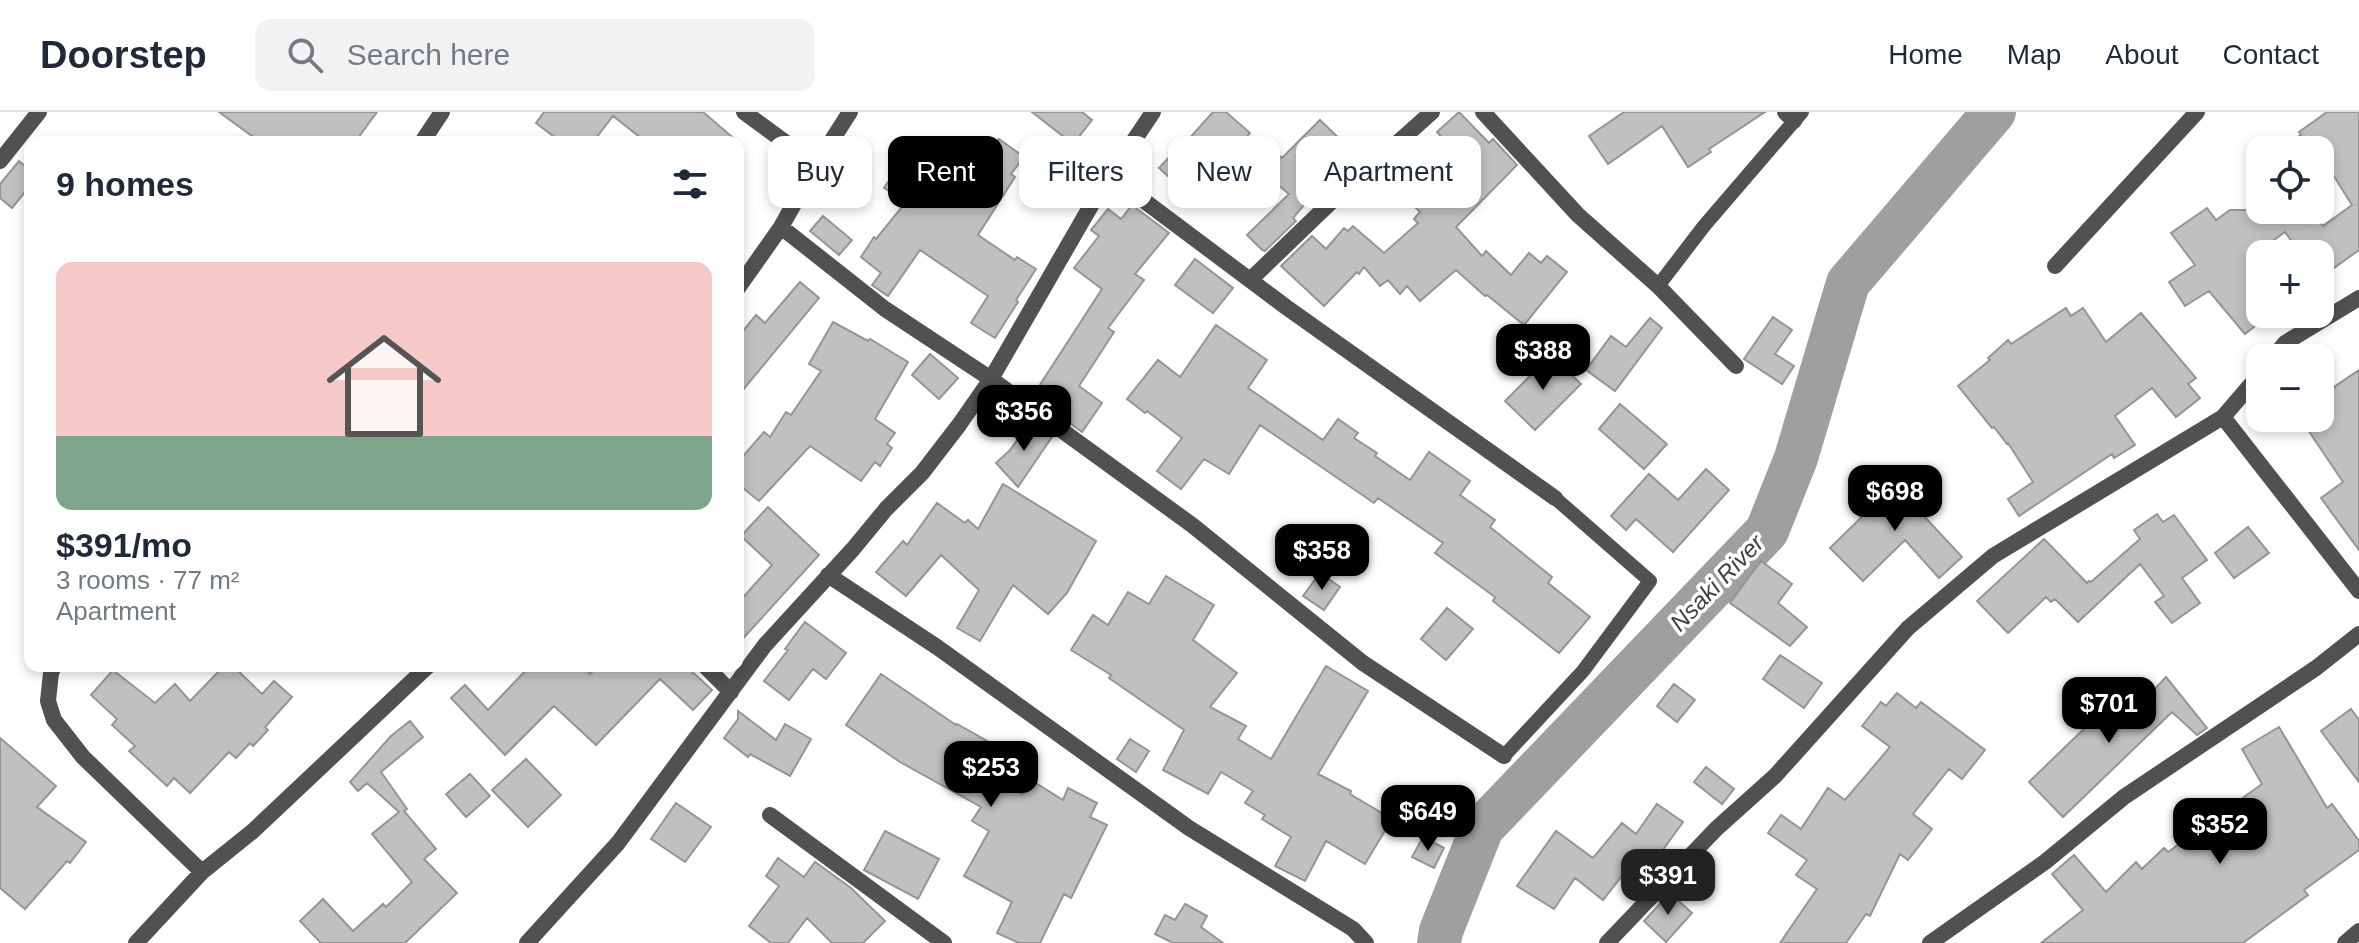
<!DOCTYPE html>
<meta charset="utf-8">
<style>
body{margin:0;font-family:Arial,sans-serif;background:#f2f2f3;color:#1f2937;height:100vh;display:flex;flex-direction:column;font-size:30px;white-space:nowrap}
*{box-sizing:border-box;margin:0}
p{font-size:26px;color:#747a83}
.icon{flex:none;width:44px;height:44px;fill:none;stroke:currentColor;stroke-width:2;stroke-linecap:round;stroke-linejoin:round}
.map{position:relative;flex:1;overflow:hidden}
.sheet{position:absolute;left:24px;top:24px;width:720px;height:536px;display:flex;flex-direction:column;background:#fff;border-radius:16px;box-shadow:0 4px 12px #0003}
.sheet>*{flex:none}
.hud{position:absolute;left:768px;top:24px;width:760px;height:72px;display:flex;gap:16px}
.fabs{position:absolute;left:2246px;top:24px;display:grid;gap:16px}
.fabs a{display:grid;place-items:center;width:88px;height:88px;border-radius:16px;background:#fff;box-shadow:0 4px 12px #0003;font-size:40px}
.price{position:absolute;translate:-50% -68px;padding:0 18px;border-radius:16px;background:#000;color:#fff;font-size:26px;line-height:52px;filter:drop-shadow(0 2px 4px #0008)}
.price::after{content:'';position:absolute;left:50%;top:48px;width:24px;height:18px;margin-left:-12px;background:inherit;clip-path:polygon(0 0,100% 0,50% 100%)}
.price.current{background:#222;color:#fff}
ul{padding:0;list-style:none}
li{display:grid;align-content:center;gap:16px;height:424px;padding:0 32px}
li+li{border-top:2px solid #e0e1e3}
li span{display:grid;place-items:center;height:248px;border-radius:16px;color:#555}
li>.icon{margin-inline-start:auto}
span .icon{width:144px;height:144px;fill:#fffc;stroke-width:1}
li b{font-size:34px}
h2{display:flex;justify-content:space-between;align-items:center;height:96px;padding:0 32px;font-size:34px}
.tag{padding:0 28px;border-radius:16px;background:#fff;box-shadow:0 4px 12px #0003;font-size:28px;line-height:72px}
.tag.current{background:#000;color:#fff}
header{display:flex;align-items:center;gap:48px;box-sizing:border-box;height:112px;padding:0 40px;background:#fff;border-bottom:2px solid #e0e1e3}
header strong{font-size:38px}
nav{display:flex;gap:44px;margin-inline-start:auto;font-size:28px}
.search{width:560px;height:72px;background:#f2f2f3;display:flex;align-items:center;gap:20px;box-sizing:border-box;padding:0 28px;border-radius:16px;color:#747a83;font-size:30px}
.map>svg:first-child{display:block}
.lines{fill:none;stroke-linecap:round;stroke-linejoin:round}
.river{stroke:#9f9f9f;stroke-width:44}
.building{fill:#c0c0c0;stroke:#959595;stroke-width:2}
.service{stroke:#515151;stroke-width:14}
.minor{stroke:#515151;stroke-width:16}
.labels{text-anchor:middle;stroke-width:7;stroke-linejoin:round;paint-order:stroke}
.water-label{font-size:24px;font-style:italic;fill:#404040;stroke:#fff}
</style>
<header>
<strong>Doorstep</strong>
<div class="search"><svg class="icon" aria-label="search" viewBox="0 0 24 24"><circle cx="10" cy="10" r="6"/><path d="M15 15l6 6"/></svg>Search here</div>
<nav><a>Home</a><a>Map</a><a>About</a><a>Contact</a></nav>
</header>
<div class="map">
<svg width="2359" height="831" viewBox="0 0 2359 831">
<rect width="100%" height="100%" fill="#fff"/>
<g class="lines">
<path class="river" d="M1439 831 1441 819 1482 716 1767 419 1796 346 1848 171 1994 0"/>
</g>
<path class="building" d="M219 0H377L355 30H260Z
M544 0H703L738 30H646L613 4 593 30H561L536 11Z
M1032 0H1082L1092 8 1073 32Z
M1213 0H1226L1250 21 1193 87 1159 56 1177 37 1179 38Z
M1459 0 1489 31 1493 27 1517 53 1456 115 1482 144 1486 139 1511 163 1529 141 1541 151 1547 144 1567 160 1524 213 1487 183 1485 184 1456 158 1420 189 1407 174 1400 182 1388 168 1380 174 1364 155 1359 162 1357 160 1324 194 1281 154 1312 124 1326 137 1344 116 1348 119 1353 114 1384 141 1418 111 1414 107 1420 100 1407 87 1409 85 1404 80 1423 60 1427 63 1453 37 1437 20Z
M1624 0H1765L1709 37 1711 40 1688 55 1662 14 1608 52 1589 24Z
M2327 0H2359V138L2320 166V142H2301L2285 120 2260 138V210L2245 222 2209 179 2185 194 2169 170 2195 153 2171 121 2207 96 2216 108 2230 98H2314L2312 99 2323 114 2352 93 2320 42V38H2305L2296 26 2301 23 2299 20Z
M1320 8 1347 34 1330 50 1336 55 1293 106 1296 109 1265 139 1262 138 1247 123 1289 82 1261 59 1275 40 1282 46Z
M999 27 1024 45 1011 62 1015 65 978 123 1015 148 1017 145 1036 157 1016 188 1018 190 995 226 971 211 988 184 920 138 888 184 872 173 881 161 861 145 874 125 876 127 906 90 884 76 912 35 934 50 927 60 963 84Z
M19 49 30 58V74L12 96 0 86V72Z
M1132 93 1169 121 1135 162 1144 168 1108 216 1114 220 1079 274 1102 291 1082 320 1043 291 1045 289 1034 282 1102 177 1074 156 1099 124 1091 118 1108 97 1121 107Z
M823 104 852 128 839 143 810 119Z
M1195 147 1233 176 1213 201 1175 173Z
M800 170 819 186 738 284V225L756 203 765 211Z
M2066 196 2071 204 2083 196 2106 230 2141 201 2196 266 2188 272 2200 286 2176 305 2152 276 2115 304 2135 333 2114 346 2112 342 2019 404 2008 387 2033 370 2008 331 2007 332 1994 315 1992 316 1958 274 1990 248 1988 246 2008 228 2011 232Z
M1773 205 1792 218 1775 242 1794 254 1782 272 1744 247Z
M1650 206 1662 216 1615 279 1586 258 1611 224 1626 235Z
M833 210 868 229 870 227 908 250 875 307 895 321 887 332 892 336 880 354 875 350 861 369 810 334 759 389 738 372V350L764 320 770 325 786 300 791 303 821 259 809 252Z
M1216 213 1267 248 1248 276 1323 328 1338 307 1358 321 1354 326 1377 341 1375 344 1410 368 1429 340 1470 369 1460 383 1495 408 1490 415 1552 465 1548 471 1590 505 1559 541 1493 489 1495 485 1435 441 1443 431 1378 386 1374 391 1260 313 1229 362 1204 347 1181 377 1157 359 1182 326 1147 299 1145 301 1127 287 1158 248 1180 265Z
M930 242 958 266 939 287 912 263Z
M1551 243 1581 272 1535 318 1505 289Z
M2359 258V438L2321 386 2343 370 2300 306H2320V287L2335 276 2334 275Z
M1620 292 1667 332 1644 357 1599 317Z
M1031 309 1052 325 1018 375 996 351 1010 338Z
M1919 355 1932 370 1910 389 1962 445 1939 466 1905 428 1863 469 1830 436 1874 393Z
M1706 357 1729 378 1673 440 1636 407 1626 418 1611 404 1649 362 1678 388Z
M1003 372 1096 429 1067 481 1048 502 1013 473 980 529 957 516 979 478 941 443 906 484 876 460 903 429 907 433 937 391 965 411 968 408 978 417Z
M768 395 819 443 738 532V491L772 453 741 424Z
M2157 402 2163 410 2174 403 2207 448 2182 466 2200 491 2172 511 2155 490 2164 484 2140 452 2078 510 2055 487 2051 490 2046 485 2008 521 1977 489 2044 427 2087 471 2089 469 2091 470 2140 427 2134 418Z
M2248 415 2269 441 2234 466 2215 441Z
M1761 449 1792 472 1778 491 1807 515 1790 534 1730 491Z
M1320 461 1340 475 1324 498 1303 484Z
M1166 464 1214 493 1193 528 1237 561 1210 595 1246 614 1238 627 1271 647 1326 554 1368 579 1318 662 1351 679 1350 682 1392 707 1365 752 1326 729 1305 769 1275 754 1291 725 1262 707 1265 703 1245 691 1253 679 1221 660 1208 682 1163 658 1184 618 1109 566 1111 563 1071 538 1093 503 1108 513 1128 480 1149 492Z
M1447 496 1473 517 1446 548 1421 527Z
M805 510 846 541 826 567 813 557 789 588 764 569 788 538 785 537Z
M1780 543 1822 571 1804 596 1763 567Z
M224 554H233L262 582 274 569 292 585 265 615 268 618 253 634 250 631 236 646 229 640 190 681 174 666 167 674 129 639 135 634 112 613 117 607 91 583 113 558 155 591 175 572 190 589Z
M530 554H582L590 562 598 554H686L712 578 693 598 660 567 596 633 554 594 505 643 451 586 465 573 488 598Z
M881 562 956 613 957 612 994 633 981 656 1022 682 1031 668 1063 688 1068 676 1097 691 1090 705 1107 713 1071 786 1064 782 1040 831H1019L997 821 1012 790 964 764 989 719 972 709 981 695 900 650 846 613Z
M2166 565 2207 616 2197 623 2172 600 2063 705 2029 670 2122 580 2137 596Z
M1674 572 1695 588 1677 610 1657 594Z
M1897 581 1916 596 1921 590 1985 638 1962 667 1949 657 1913 702 1932 717 1908 748 1900 742 1870 804 1866 802 1846 831H1780L1817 777 1796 763 1807 748 1768 721 1781 703 1801 717 1828 676 1845 688 1890 635 1862 614 1881 590 1886 594Z
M2351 597 2359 608V670L2321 619Z
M738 599 776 628 785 612 811 627 790 664 750 642 748 645 724 626 738 607Z
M410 609 423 625 381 660 407 697 404 699 436 737 424 747 457 781 405 831H321L300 809 323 787 353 819 383 792 386 795 412 770 372 722 399 700 367 671 358 679 350 670 391 624Z
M2279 615 2327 696 2332 692 2359 729V738L2304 778 2308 783 2243 831H2041L2083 798 2052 762 2074 743 2106 780 2136 750 2142 757 2164 736 2168 740 2262 672 2242 637Z
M0 626 56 674 37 695 86 730 70 751 67 749 25 797 0 776Z
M1130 627 1149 639 1136 660 1117 647Z
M526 647 561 683 528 715 492 678Z
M1706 655 1734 677 1722 692 1694 670Z
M470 662 490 684 466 705 446 682Z
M676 691 711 715 685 750 651 727Z
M1657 692 1683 710 1639 771 1625 760 1603 788 1575 766 1554 797 1517 774 1556 719 1593 746 1622 711 1636 722Z
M885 719 939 747 918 787 864 758Z
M1423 725 1444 736 1434 756 1412 745Z
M778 746 804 765 815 750 851 776 885 809 863 831H832L807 806 788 831H771L749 814 779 774 766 764Z
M1670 781 1692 801 1666 830 1644 809Z
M1185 792 1207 804 1201 815 1223 831H1173L1155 822 1165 803 1175 808Z"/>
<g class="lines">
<path class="service" d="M1658 174 1704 114 1802 0
M1504 644 1583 559 1650 469 1555 386"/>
<path class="minor" d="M744 0 816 53
M1483 0 1578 103 1658 174 1736 254
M1785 0 1794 9
M422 30 442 0
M0 49 39 0
M1111 64 1286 195 1555 386
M781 115 885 197 991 267 1192 413 1363 551 1504 644
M2055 154 2197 0
M1250 168 1330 91 1432 0
M738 176 781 115 816 53 850 0
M2273 246 2285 231 2359 186
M2223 305 2359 479
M828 463 937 535 1189 716 1353 817 1366 831
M54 554 51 561 48 589 54 608 83 645 202 760
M705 554 731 580
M770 703 944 831
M136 831 202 760 253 719 428 554
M527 831 618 731 765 533 853 437 886 397 922 361 959 313 991 267 1096 85 1153 0
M1607 831 1716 717 1775 664 1908 516 1993 444 2223 305 2260 262
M1930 831 2045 750 2124 685 2316 556 2359 522
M2345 831 2359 819"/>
</g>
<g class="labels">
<g class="water-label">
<text transform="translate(1717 471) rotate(-46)" y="8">Nsaki River</text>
</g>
</g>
</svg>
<div class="fabs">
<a><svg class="icon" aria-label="locate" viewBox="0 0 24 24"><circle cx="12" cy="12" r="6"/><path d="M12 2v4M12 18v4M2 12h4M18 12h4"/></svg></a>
<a>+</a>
<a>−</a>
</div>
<b class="price" style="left:1543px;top:280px">$388</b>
<b class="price" style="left:1024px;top:341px">$356</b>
<b class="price" style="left:1895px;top:421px">$698</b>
<b class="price" style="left:1322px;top:480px">$358</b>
<b class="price" style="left:2109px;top:633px">$701</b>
<b class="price" style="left:991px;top:697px">$253</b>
<b class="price" style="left:1428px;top:741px">$649</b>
<b class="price" style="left:2220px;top:754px">$352</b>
<b class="price current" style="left:1668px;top:805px">$391</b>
<div class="hud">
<a class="tag">Buy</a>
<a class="tag current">Rent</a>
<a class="tag">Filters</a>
<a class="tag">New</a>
<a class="tag">Apartment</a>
</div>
<section class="sheet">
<h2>9 homes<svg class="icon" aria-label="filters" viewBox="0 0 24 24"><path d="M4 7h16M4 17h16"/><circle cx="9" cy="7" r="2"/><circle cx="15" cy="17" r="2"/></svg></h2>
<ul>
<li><span style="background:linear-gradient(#f6c9c9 70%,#7fa58c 0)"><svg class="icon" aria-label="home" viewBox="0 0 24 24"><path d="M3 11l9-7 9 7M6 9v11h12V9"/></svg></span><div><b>$391/mo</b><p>3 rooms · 77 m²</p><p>Apartment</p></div></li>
</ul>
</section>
</div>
